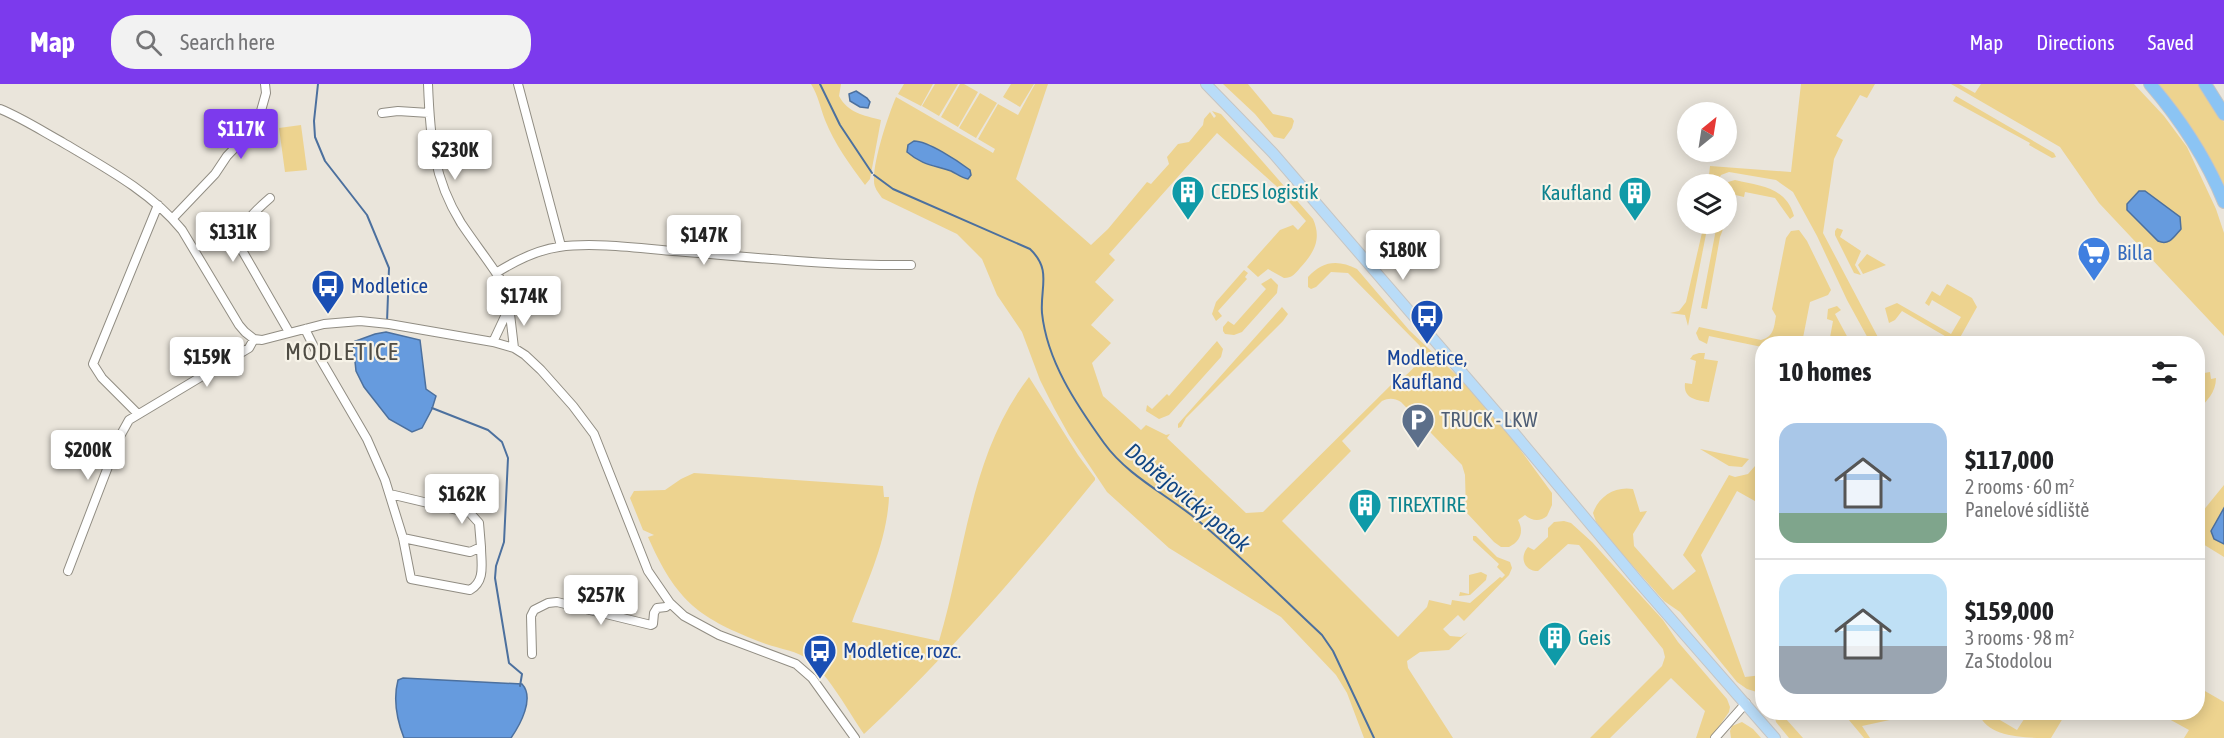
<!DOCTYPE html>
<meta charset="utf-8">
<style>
body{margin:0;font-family:"Asap Condensed",sans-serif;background:#f2f2f2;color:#202124;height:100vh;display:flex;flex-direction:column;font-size:22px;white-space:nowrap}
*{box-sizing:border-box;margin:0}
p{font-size:20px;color:#757577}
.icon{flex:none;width:33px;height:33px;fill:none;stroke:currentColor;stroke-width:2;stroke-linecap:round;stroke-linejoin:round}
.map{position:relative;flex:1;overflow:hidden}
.side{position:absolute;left:1755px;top:252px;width:450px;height:384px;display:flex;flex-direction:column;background:#fff;border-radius:24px;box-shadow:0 3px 15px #0003}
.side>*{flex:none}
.needle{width:39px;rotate:30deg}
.fabs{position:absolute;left:1677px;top:18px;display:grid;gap:12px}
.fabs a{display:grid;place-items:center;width:60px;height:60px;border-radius:50%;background:#fff;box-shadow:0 3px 15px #0003;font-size:30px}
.price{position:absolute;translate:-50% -51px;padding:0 14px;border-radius:6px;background:#fff;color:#222;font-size:20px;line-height:39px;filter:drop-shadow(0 2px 3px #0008)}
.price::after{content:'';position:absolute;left:50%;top:36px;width:18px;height:14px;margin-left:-9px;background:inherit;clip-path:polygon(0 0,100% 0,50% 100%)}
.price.on{background:#7c3aed;color:#fff}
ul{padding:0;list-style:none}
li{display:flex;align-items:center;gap:18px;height:150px;padding:0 24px}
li+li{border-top:2px solid #e0e0e0}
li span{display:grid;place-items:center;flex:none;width:168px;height:120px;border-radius:18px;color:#555}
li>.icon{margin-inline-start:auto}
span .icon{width:72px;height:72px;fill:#fffc;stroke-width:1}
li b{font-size:26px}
h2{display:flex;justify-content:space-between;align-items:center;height:72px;padding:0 24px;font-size:26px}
header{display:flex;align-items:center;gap:36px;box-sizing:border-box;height:84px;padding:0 30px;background:#7c3aed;color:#fff}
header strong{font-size:28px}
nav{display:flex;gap:33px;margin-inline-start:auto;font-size:21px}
.search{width:420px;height:54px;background:#f2f2f2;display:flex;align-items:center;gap:15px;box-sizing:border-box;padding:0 21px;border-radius:24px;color:#757577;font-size:22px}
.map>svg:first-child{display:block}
.green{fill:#edd38f}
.water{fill:#669bde;stroke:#4c709e;stroke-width:1.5}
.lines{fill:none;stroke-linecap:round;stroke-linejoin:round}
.stream{stroke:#4c709e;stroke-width:2}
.minor-casing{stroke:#918d83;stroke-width:10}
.major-casing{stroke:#c5c5c4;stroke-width:12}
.highway-casing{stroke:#c5c5c4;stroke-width:14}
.minor{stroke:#fff;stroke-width:8}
.major{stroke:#b9dcf8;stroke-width:10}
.highway{stroke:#8bc4f4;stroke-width:12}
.labels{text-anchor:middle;stroke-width:4.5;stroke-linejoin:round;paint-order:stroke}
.culture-label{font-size:21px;fill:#0d838f;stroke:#f7f3e8;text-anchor:start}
.shop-label{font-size:21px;fill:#366cbe;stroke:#f7f3e8;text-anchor:start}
.transit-label{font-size:21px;fill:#164399;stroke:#f7f3e8;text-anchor:start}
.service-label{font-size:21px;fill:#4e5e75;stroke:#f7f3e8;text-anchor:start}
.water-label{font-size:22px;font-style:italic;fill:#114683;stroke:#f7f3e8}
.quarter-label{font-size:24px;letter-spacing:1.5px;fill:#4f4c44;stroke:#f7f3e8}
</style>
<header>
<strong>Map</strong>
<div class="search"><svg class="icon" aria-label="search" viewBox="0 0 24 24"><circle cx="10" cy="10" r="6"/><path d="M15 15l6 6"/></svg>Search here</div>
<nav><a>Map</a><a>Directions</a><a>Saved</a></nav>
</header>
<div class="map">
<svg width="2224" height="654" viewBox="0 0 2224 654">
<rect width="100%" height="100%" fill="#eae5db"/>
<path class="green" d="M811 0H841L839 12C848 29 863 31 881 36L870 95 865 101C850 81 834 59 825 36 820 23 818 11 811 0Z
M904 0H933L921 22 898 10Z
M935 0H958L939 32 922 22Z
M960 0H964L978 8 958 43 941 33Z
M1011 0H1034L1020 23 1003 13Z
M1035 0H1048L1016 95 1091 161 1108 145 1147 98 1151 100 1169 80 1167 73 1178 60 1189 58 1203 41 1204 35 1210 28 1214 34 1216 32 1212 27 1221 30 1313 135C1322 155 1314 169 1300 184 1295 190 1292 194 1284 194L1268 185 1258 193 1247 183 1280 146 1293 141 1298 146 1306 137 1283 111 1284 109 1217 49 1109 170 1115 176 1095 198 1114 216 1091 241 1111 259 1092 279 1103 312 1141 346 1146 341 1166 351 1170 350 1167 354 1246 429 1263 428 1394 298H1399C1409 287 1425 278 1420 262L1348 189 1331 188 1316 203 1311 205 1308 203V193C1322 177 1338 175 1357 185L1409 246 1468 302 1514 357 1552 409V421L1547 432C1540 438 1532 437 1525 431L1518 436C1524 447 1521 457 1509 463H1501L1494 458 1466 428 1465 391 1462 381 1401 318C1394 314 1389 314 1382 317L1342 357 1351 367 1282 437 1398 553 1427 523 1429 516 1451 521 1452 516 1470 519 1500 493 1502 494 1505 491 1497 483 1499 480 1473 456V452H1476L1497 473 1510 478 1512 484 1509 491 1464 537 1458 531 1443 545 1450 552 1461 553 1468 548 1449 566 1420 568 1407 577 1408 584 1453 654H1364L1347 609 1336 591 1281 533 1169 464 1107 408 1069 351 1054 324 1040 296 1022 248 997 211 982 175 957 150 882 114C878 108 874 104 874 97 873 77 888 32 896 13L993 69 995 65 978 55 998 20 1018 31Z
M1223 0H1248L1273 30 1292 34 1294 37 1292 44 1284 55 1274 53 1255 30Z
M1801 0H1875L1867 14 1860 11 1836 52 1843 56 1834 75 1823 149 1881 259 1870 258 1847 216 1817 152 1793 108 1776 96 1729 88 1721 91 1716 100H1708L1710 82 1791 88Z
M1951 0H1959L1975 9 1981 0H2134L2164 32 2187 63 2216 125 2224 149V252L2099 119 2060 63Z
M2154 0H2199L2222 34 2224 38V107Z
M980 9 997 19 976 54 959 44Z
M1956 12 2054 69 2056 73 2052 74 2029 61 2030 59 1953 17Z
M301 41 307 86 285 88 279 44Z
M1735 96C1761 102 1786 103 1794 132L1790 135 1775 114 1745 108 1744 113 1731 110 1727 132 1726 100 1728 98Z
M1704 140H1708L1688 242 1685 231 1670 229 1679 227 1686 218Z
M1717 140H1725L1720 153 1707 225 1701 224Z
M1837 144 1843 146 1840 153 1861 167 1855 181 1861 191 1854 189 1835 151V147Z
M1799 146 1807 157 1831 206 1828 211 1810 218 1802 259 1762 260V263L1709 252 1707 260 1699 256 1696 249 1699 243 1761 256C1774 253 1774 243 1776 232L1772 225 1786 154 1791 147Z
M1867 170 1886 181 1863 190 1858 181Z
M1244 186 1248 189 1245 193 1247 195 1218 227 1222 232 1216 237 1212 230 1216 218Z
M1271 194 1278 201 1277 209 1242 248 1234 251 1225 250 1223 247V243L1228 237 1234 241 1266 205 1261 200Z
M1947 200 1972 214 1977 223 1957 259H1947L1950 255 1902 227 1895 236 1889 239 1885 224 1897 219 1951 250 1961 233 1932 216 1929 222 1925 219 1932 207 1940 212Z
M1837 222 1841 226 1835 230 1849 256 1860 259H1829L1833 237 1827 235 1828 225Z
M1282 223 1288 230 1283 237 1186 334 1181 343 1178 344V340Z
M1217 257 1223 265 1221 273 1169 331 1159 335 1146 327 1147 321 1152 325 1167 310 1169 312Z
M1699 269H1705L1704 275 1718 277 1709 318C1697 316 1683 315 1685 299L1692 300 1696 277 1690 275 1693 271Z
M2198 286 2204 289 2210 288 2211 295 2216 294C2216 309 2206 317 2198 327Z
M1029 293 1078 371 1095 394V396C1023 484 947 573 864 650 850 630 828 590 809 576 798 567 780 565 766 560 700 535 677 519 648 453L654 451 643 446 630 414 634 407 665 406 681 395 694 389 883 402 884 413H889C887 457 867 498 852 538L939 557C966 467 970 370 1029 293Z
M1700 365 1744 374 1749 375 1742 383 1729 382Z
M1762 371V421L1737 407 1701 471 1745 593 1762 591V608L1760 609 1747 605 1737 598 1680 528 1664 517 1623 471 1596 438 1593 429C1599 412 1615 402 1633 405L1640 428 1647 427 1633 450 1634 462 1673 506 1696 487 1683 471 1729 391 1735 393 1748 390 1755 382H1758Z
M2224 401V473L2198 457V433Z
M1564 437 1571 439 1592 458 1663 536 1678 558 1727 615 1730 623 1729 628 1711 654H1696L1705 627 1671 594 1610 654H1590L1662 582 1665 573 1663 565 1579 461 1568 460 1538 487C1524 487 1519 473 1528 463L1534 466 1548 453V444L1554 438Z
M1481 488 1487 491 1486 496 1470 511 1459 512 1460 508 1469 510V491Z
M2198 603 2224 618V654H2184L2189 646 2158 629 2198 628Z
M1774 629H1785L1786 635 1803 654H1789L1776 638Z
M1843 629H1848L1855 636 1890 629H1922L1862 642 1870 654H1864Z
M1979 629H1988L2017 646 2028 629H2066L2051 654C2027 654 1986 654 1979 629Z
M1742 638 1753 645 1761 654H1731L1730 647 1732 642Z"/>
<path class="water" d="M856 7 867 14 870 18 868 24 860 23 850 17 849 10Z
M914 57C928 57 958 77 970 86L971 91 968 95C962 94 957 90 951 87 933 81 922 81 907 68L908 61Z
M2139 107H2145L2180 133 2181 145C2174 153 2169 162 2158 157L2127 126V120Z
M386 248 420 256 426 305 436 312 432 325 422 344 412 348 389 335 364 303 356 287 353 258 375 250Z
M2224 424V460L2214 455 2211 447Z
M403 594 522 600C535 614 520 641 511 654H404C397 636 393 615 398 596Z"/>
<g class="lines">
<path class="stream" d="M318 0 314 37 315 53 325 77 367 131 389 184 387 238
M820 0 840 41 872 89
M874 91 893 105 1030 165C1052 186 1040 203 1042 229 1047 277 1076 320 1104 359 1127 391 1164 409 1195 434 1239 470 1280 512 1322 551L1333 567 1374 654
M432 324 488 346 502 358 508 374 504 458 496 482 495 494 509 579 522 590 520 602"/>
<g class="minor-casing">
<path id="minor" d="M428 0C430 52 433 94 461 139 475 160 491 180 504 201L508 213 514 264
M518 0 561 162
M0 25C22 34 42 47 62 58 104 83 151 108 182 146L239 241 245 248 254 255 262 256 324 240 360 237 389 240 493 258 514 264 525 271 541 286 573 322 594 350 648 487 670 519 684 532 719 551 796 580 812 594 855 654
M382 29 398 27 429 29
M270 114C255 127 241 139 239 161L289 248
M173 134 215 90 227 72 257 41 266 9 265 0
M496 189C515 177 537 166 559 163 592 158 639 164 673 167 752 173 832 182 911 181
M305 245 318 271 367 355 385 396 403 454 411 495 470 506C486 497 481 479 481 463
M493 258 508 226
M137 329 102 294 93 280 158 121
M390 410 470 429 479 439 481 463 470 468 403 454
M68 487 119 354 129 336 249 264 254 255
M532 570 531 532 534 526 548 519 557 518 651 541 653 540 654 529 657 524 666 523 670 519
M1715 654 1746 619"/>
</g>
<g class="major-casing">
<path id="major" d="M1206 0 1273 69 1510 344 1637 496 1775 654"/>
</g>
<g class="highway-casing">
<path id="highway" d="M2150 0C2181 36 2206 74 2224 118
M2205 0 2224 30"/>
</g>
<use href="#minor" class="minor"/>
<use href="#major" class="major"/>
<use href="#highway" class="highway"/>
</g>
<defs>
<g id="building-pin" transform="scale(1.725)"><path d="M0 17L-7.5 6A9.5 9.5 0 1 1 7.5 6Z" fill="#0f9aa8" stroke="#f7f3e8"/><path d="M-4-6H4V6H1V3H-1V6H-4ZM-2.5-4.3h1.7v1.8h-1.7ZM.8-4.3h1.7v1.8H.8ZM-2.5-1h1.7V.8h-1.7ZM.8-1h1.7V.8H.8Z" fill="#fff"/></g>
<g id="supermarket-pin" transform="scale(1.725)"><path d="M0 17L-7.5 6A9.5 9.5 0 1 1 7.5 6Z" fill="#3f7fe0" stroke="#f7f3e8"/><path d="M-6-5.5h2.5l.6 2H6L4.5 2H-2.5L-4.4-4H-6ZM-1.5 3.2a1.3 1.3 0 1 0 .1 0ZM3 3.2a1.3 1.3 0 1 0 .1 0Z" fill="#fff"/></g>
<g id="bus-pin" transform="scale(1.725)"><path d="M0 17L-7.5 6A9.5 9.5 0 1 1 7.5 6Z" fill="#1a4fb4" stroke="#f7f3e8"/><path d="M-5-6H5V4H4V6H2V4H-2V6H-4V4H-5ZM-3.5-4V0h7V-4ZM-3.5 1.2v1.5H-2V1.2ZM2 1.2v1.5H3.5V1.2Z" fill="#fff"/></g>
<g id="parking-pin" transform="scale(1.725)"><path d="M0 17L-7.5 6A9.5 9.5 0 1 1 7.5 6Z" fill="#5c6f8a" stroke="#f7f3e8"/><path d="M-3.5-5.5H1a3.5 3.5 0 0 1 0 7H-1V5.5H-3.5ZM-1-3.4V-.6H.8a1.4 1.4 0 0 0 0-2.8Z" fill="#fff"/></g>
</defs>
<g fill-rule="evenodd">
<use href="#building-pin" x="1188" y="108"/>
<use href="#building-pin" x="1635" y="109"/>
<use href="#supermarket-pin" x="2094" y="169"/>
<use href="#bus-pin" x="328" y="202"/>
<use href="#bus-pin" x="1427" y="232"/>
<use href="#parking-pin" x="1418" y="336"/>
<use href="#building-pin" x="1365" y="421"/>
<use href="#building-pin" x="1555" y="554"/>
<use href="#bus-pin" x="820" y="567"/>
</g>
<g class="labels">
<g class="culture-label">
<text x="1211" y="115">CEDES logistik</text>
<text x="1612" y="116" text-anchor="end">Kaufland</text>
<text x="1388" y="428">TIREXTIRE</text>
<text x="1578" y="561">Geis</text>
</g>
<g class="shop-label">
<text x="2117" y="176">Billa</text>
</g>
<g class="transit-label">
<text x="351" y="209">Modletice</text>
<text x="1427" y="281" text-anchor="middle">Modletice,<tspan x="1427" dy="24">Kaufland</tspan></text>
<text x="843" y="574">Modletice, rozc.</text>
</g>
<g class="service-label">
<text x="1441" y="343">TRUCK - LKW</text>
</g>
<g class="water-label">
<text transform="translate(1188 413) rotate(40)" y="8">Dobřejovický potok</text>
</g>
<g class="quarter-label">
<text x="342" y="276">MODLETICE</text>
</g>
</g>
</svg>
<div class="fabs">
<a><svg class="needle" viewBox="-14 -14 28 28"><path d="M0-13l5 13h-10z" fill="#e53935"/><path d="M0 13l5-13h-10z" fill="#757577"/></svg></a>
<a><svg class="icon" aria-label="layers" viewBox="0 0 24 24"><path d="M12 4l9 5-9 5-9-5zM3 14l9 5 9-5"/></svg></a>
</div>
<b class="price on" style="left:241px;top:76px">$117K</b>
<b class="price" style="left:455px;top:97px">$230K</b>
<b class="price" style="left:233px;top:179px">$131K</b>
<b class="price" style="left:704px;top:182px">$147K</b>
<b class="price" style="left:1403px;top:197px">$180K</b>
<b class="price" style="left:524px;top:243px">$174K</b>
<b class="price" style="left:207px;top:304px">$159K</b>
<b class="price" style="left:88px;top:397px">$200K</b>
<b class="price" style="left:462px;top:441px">$162K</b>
<b class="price" style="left:601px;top:542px">$257K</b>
<section class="side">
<h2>10 homes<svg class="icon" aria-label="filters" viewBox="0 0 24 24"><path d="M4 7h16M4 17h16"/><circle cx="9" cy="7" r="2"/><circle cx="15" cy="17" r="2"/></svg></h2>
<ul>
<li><span style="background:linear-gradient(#a9c7e8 75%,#7fa58c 0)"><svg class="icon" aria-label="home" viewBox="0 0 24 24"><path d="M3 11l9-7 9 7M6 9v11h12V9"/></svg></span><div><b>$117,000</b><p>2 rooms · 60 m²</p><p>Panelové sídliště</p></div></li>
<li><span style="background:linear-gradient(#bfe0f5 60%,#9aa5b1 0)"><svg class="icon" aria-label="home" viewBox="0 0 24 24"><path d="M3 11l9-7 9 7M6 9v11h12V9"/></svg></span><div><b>$159,000</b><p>3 rooms · 98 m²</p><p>Za Stodolou</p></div></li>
</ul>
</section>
</div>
